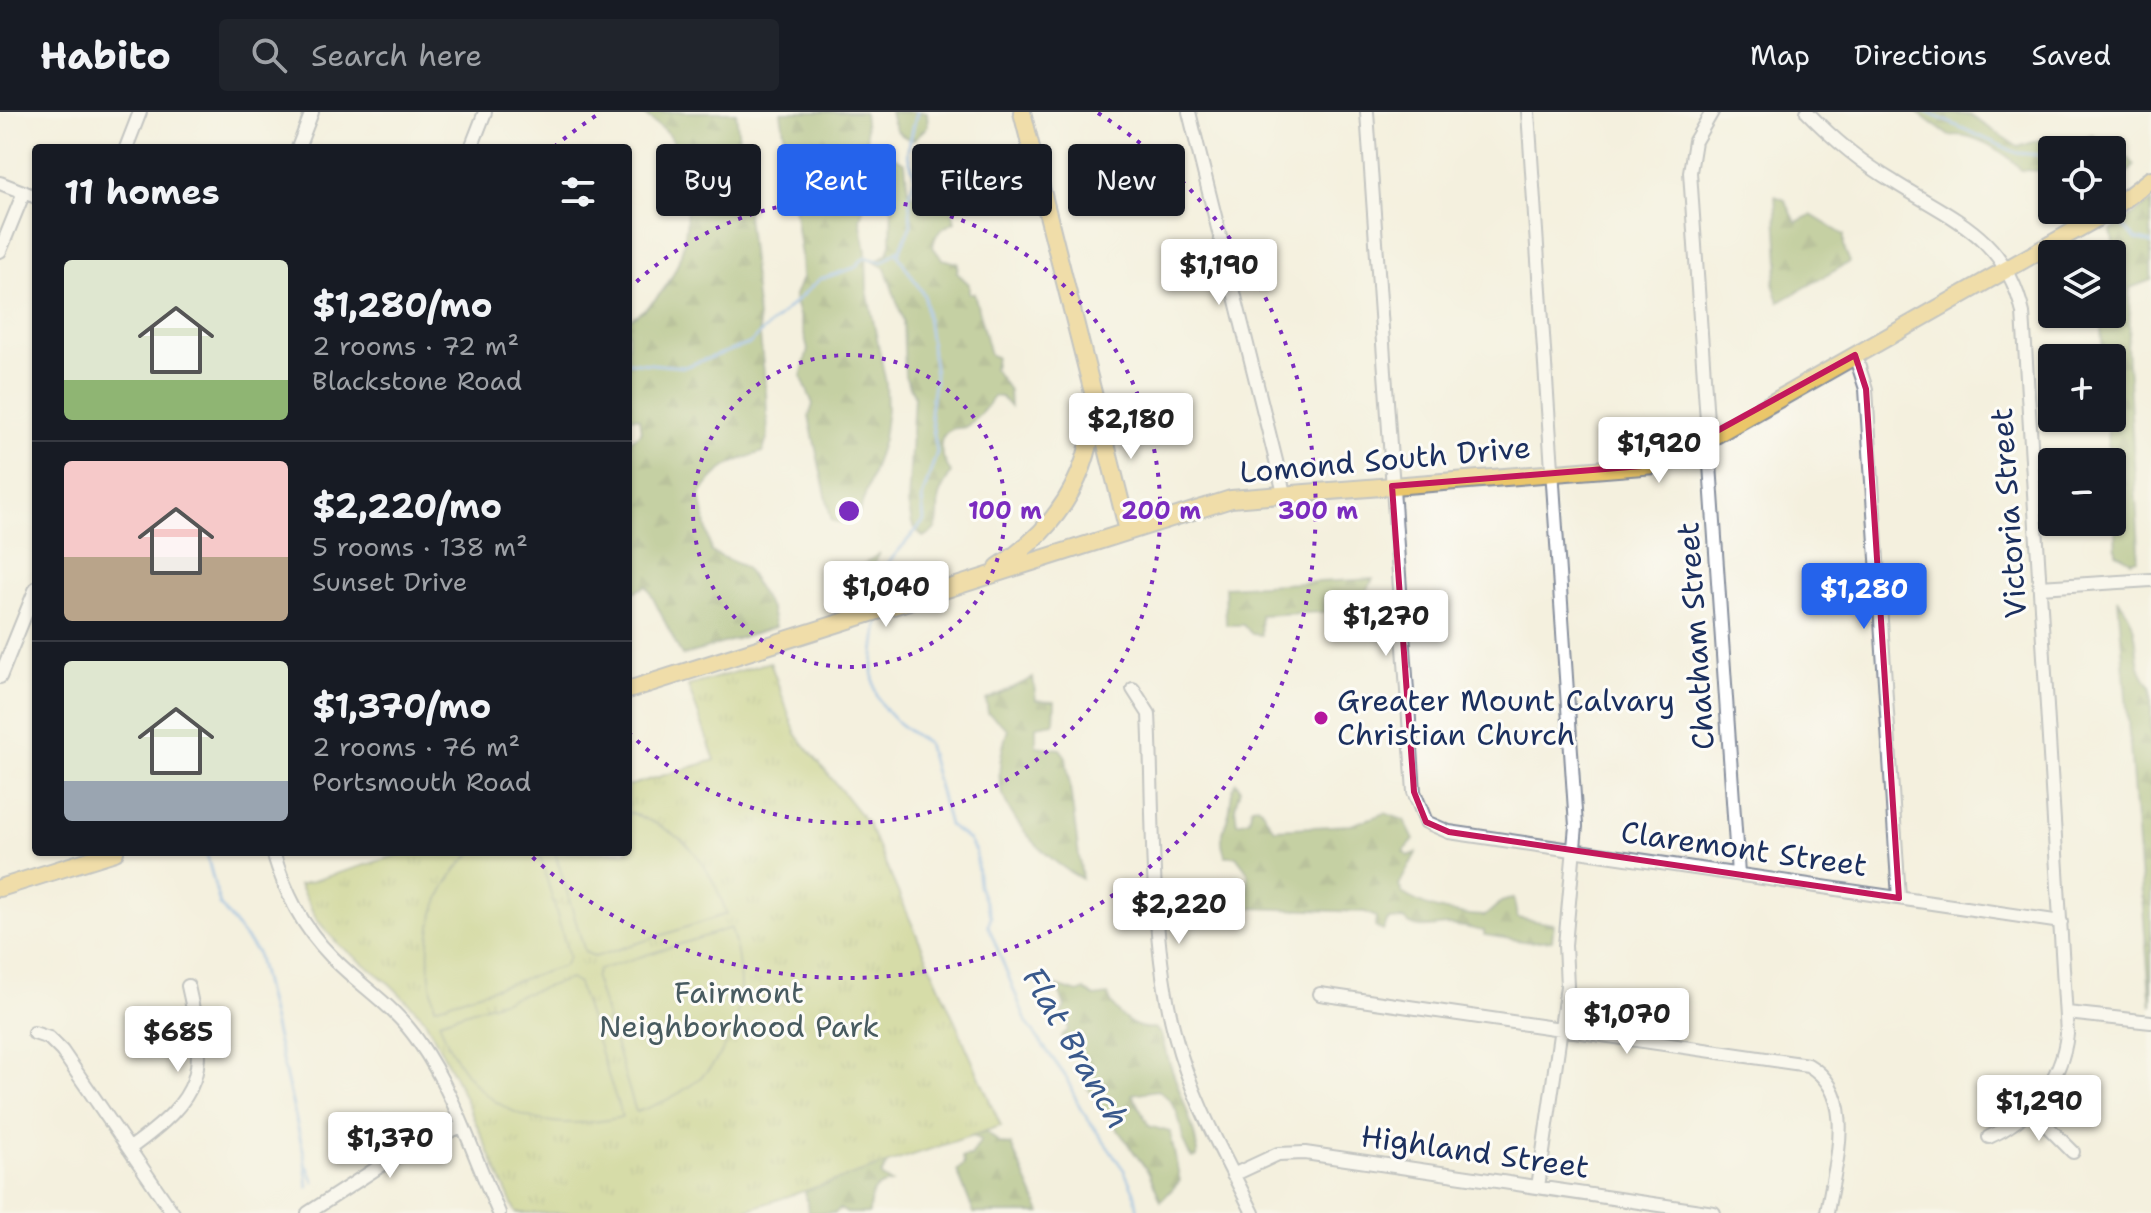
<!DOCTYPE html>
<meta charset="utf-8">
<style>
body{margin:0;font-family:"Shantell Sans",sans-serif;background:#20242c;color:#f1f3f6;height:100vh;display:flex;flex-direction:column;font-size:30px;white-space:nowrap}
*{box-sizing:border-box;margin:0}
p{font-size:26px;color:#9ea1a6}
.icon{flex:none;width:44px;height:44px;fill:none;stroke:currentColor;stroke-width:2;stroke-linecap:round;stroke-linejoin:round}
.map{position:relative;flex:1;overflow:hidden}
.sheet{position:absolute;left:32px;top:32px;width:600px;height:712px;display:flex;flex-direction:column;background:#171b24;border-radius:8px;box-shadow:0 2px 6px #0004}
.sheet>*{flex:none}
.hud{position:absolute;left:656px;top:32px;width:760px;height:72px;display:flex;gap:16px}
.controls{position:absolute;left:2038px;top:24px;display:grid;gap:16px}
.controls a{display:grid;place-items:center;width:88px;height:88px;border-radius:8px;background:#171b24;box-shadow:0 2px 6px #0004;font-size:40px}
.price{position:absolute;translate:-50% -68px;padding:0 18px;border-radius:8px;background:#fff;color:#222;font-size:26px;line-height:52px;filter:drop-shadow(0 2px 4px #0008)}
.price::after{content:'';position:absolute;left:50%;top:48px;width:24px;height:18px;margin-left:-12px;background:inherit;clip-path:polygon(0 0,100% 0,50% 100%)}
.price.active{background:#2563eb;color:#fff}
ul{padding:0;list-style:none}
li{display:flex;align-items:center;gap:24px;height:200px;padding:0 32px}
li+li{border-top:2px solid #363941}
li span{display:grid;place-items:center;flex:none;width:224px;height:160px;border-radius:8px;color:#555}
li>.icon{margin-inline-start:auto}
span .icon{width:96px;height:96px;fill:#fffc;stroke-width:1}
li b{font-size:34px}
h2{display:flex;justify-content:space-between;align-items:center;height:96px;padding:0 32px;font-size:34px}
.chip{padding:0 28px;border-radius:8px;background:#171b24;box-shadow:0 2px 6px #0004;font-size:28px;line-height:72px}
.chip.active{background:#2563eb;color:#fff}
header{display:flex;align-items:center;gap:48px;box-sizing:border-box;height:112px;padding:0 40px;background:#171b24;border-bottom:2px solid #363941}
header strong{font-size:38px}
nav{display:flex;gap:44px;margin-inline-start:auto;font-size:28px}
.search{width:560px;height:72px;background:#20242c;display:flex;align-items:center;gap:20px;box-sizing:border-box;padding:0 28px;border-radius:8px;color:#9ea1a6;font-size:30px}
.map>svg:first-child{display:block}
.forest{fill:url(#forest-firs);stroke:#546c5c;stroke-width:2}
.park{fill:url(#park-tufts);stroke:#667962;stroke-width:2}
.pitch{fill:#b2c366;stroke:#667962;stroke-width:2}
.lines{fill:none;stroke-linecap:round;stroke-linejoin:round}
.stream{stroke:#75a8e2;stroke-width:3}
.minor-casing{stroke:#88909e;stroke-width:16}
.major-casing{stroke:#88909e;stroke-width:20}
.minor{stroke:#fff;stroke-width:12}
.major{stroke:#ebc669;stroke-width:16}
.marked{fill:none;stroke:#c2185b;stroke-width:6;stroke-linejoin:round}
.ring{fill:none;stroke:#7b2cbf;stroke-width:4;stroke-dasharray:4 8}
.poi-dot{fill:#b5179e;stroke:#fdfcf7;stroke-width:3}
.labels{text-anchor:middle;stroke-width:6;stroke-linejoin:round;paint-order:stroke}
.street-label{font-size:30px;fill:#1b2f5e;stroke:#fdfcf7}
.poi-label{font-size:30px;fill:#1b2f5e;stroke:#fdfcf7;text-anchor:start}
.park-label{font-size:30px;fill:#485b60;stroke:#fdfcf7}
.water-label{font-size:32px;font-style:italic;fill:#3a598c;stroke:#fdfcf7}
.centre{fill:#7b2cbf;stroke:#fdfcf7;stroke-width:4}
.ring-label{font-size:24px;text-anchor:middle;font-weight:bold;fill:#7b2cbf;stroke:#fdfcf7;stroke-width:6;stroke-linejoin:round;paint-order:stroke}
</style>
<header>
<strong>Habito</strong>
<div class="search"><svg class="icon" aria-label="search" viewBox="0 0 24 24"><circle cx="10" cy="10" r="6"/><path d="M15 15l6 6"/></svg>Search here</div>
<nav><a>Map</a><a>Directions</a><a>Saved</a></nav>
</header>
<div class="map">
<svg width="2151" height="1101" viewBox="0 0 2151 1101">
<defs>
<pattern id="forest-firs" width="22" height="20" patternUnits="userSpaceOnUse" patternTransform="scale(2)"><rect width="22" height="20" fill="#8da95b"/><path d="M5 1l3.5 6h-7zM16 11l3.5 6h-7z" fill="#728a4e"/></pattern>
<pattern id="park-tufts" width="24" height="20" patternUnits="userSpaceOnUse" patternTransform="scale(2)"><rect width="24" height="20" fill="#b2c366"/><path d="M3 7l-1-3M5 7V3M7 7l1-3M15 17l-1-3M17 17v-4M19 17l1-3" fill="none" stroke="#909f57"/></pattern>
</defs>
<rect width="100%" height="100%" fill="#fdfcf7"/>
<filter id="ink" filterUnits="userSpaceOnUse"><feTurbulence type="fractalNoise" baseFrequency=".0125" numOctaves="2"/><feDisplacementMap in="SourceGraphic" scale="16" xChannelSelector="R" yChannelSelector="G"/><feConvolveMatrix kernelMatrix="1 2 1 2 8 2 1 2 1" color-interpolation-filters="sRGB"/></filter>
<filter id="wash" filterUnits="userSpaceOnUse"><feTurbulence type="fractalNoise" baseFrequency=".006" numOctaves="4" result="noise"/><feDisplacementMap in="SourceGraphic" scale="32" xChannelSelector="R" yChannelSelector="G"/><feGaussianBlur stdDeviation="1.8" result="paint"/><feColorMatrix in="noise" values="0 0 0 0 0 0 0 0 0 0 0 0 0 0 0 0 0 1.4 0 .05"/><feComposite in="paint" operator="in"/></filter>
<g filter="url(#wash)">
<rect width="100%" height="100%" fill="#f4f0de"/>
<path class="forest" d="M640 0H736L766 280 768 323 763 340C735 348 715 357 700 383L711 440 745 455 771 498 775 515 682 544 647 474 628 482V396L636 393 628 369V330L641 321 639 306 628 305V208C683 178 696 115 680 58 677 48 676 31 669 23 662 14 649 7 640 0Z
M781 0H864L867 29 856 41 862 48 871 50 872 69 860 107 866 139 867 178 886 271 887 297 883 328 858 405 848 412 832 409 830 402 809 305 813 292 801 264 808 237 794 185 802 166 801 145Z
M890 0H927L928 14 913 28C897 24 893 15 890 0Z
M1916 0 1970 3 2018 35 2039 28 2072 29 2092 23 2119 38 2135 53 2112 78V38H2052V67L2046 59 2021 58C2007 40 1971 19 1949 24Z
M893 44 905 51 908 79 920 89 949 81 955 110C942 116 935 120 933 135L942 147 958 151 957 161 969 172V181H974L990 243 996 245 994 257 1009 278 1010 295 1001 285 994 284C990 292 972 312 965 315 961 317 956 315 952 317 932 326 943 347 951 361 947 369 941 376 939 385 936 401 944 418 923 425L912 412 908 392 914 283 905 264 903 208 885 156 875 150 888 141 891 132Z
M1775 84 1785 88 1796 110 1811 103 1844 123V136L1850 150 1779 190 1773 172 1779 151Z
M2151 90V168L2130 176C2127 196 2133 214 2127 234L2139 437 2137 447 2131 449 2116 441 2112 350H2109L2106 306H2112V246H2103L2100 202H2112V161L2117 148 2111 119Z
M880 441 865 469 863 487 832 497 858 456Z
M1373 467 1366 481 1324 485 1325 500 1260 503 1261 523 1252 522 1243 513H1226L1225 475Z
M2118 486C2124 497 2130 501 2133 514 2140 537 2132 555 2151 574V895Z
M1033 566 1036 588 1055 589 1054 611 1036 614V634L1060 637 1066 645 1082 767C1051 751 1013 715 1002 680 996 662 1002 635 1008 617L988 601 986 588Z
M1236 670 1240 677 1235 695 1237 711 1249 708 1252 695 1259 694 1274 717 1351 713 1385 701 1404 708 1414 728 1404 739 1408 744 1416 741 1399 773 1402 781C1426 797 1457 803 1485 804L1501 790 1514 786 1517 806 1554 812 1552 828 1529 830 1484 823V819C1473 817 1461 814 1449 813 1433 813 1417 821 1404 807L1388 808 1383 819 1375 815 1376 805 1365 800 1248 796V760L1236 744H1226C1217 727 1225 717 1229 701 1232 689 1229 681 1236 670Z
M1057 874 1078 881 1085 878 1094 885 1108 883C1116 903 1133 919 1155 916L1161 923C1168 956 1200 1020 1197 1045L1192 1046C1175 1026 1189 998 1158 978L1132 982 1149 1014 1170 1020 1180 1069 1161 1089 1149 1061 1087 975 1082 943 1061 925 1068 918 1070 904H1060L1065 895Z
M986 1019 1000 1032 1011 1033 1041 1101H974L957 1059 964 1052 962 1045 971 1044 981 1028 972 1024Z
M887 1051 881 1064 891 1071C872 1073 870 1084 869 1101H847L840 1097 835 1101H809L805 1079Z"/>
<path class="park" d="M770 550 796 622 868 712 1001 1014 737 1101H516L458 971 424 906 390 872 339 833 317 808 299 773 408 740H628V674L715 648 688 574Z"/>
<path class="pitch" d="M628 700C687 721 705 744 727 802L595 845 585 840 555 740H628Z
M473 740H539L569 845 564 854 435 895C422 837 426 782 473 740Z
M731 816C757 905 726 972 636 1000L595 866 598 858Z
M570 867 578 872 622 1005C535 1025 468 996 439 909Z"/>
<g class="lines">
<path class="stream" d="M1926 0 2017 41 2052 44
M2120 111 2136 127 2151 131
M628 250 684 255 749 232 820 167 854 156 865 145 882 150 900 137
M881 492 888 451 924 409 922 386 937 340 930 300 935 263 924 183 898 143 911 113 909 83 915 65 907 41 917 0
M879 504C870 573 862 591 927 631L949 713 969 728 976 741 979 774 991 805 988 813 1027 911 1066 965 1080 996 1124 1058 1135 1082 1138 1101
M206 740 220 793 257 841 304 1042 308 1075
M308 1055 314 1070"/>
</g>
</g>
<g filter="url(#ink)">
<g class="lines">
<g class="minor-casing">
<path id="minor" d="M1189 0 1284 381
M1367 0 1414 680 1426 710 1449 720 2061 810
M1528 0 1576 714 1565 833 1567 874 1538 1075
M1712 0 1695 29 1690 60 1738 762
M1807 0C1833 27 1862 51 1894 70 1954 108 2005 124 2023 201L2067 922C2062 968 2030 1007 1989 1025
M126 36 140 0
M298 36 312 0
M471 36 485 0
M0 71 36 85
M0 139 24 80
M1855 243 1866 277 1899 786
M2040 475 2151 468
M0 565 36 476
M1133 577 1149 602C1154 704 1149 826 1175 923 1191 986 1224 1043 1253 1101
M273 740C285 780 302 815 332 845 362 876 394 893 419 930 454 980 474 1045 499 1101
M1320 882 1808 953C1860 983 1834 1054 1827 1101
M2067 901 2151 910
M34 921 49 926 62 939 173 1101
M2030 997 2073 1040
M129 1037C203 984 208 961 188 874
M1233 1063 1278 1042 1305 1041 1714 1101
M308 1101 391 1047 461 1014"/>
</g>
<g class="major-casing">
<path id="major" d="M1022 0 1128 419
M2112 97 2151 67
M998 455C1054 419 1088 369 1094 301
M628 578 1231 387 1655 353 1682 342 2111 98
M0 776 115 740"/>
</g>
<use href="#minor" class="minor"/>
<use href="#major" class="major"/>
</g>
</g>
<path d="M0 0H2151V1101H0ZM1855 243 1866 277 1899 786 1449 720 1426 710 1414 680 1392 374 1655 353Z" fill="#f4f0de" fill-opacity=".55" fill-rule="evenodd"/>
<path class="marked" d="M1855 243 1866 277 1899 786 1449 720 1426 710 1414 680 1392 374 1655 353Z"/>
<g class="ring">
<circle cx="849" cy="399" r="156"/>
<path d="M628 178A312 312 0 1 1 628 620"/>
<path d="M554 35A469 469 0 0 1 600 1M1098 1A469 469 0 1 1 529 742"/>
</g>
<circle class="poi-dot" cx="1321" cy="606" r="8"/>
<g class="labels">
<g class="street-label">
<text transform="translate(1385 348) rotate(-5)" y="10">Lomond South Drive</text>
<text transform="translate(2009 401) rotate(-94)" y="10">Victoria Street</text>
<text transform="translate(1696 524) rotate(-94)" y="10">Chatham Street</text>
<text transform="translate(1744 737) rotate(8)" y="10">Claremont Street</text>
<text transform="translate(1475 1040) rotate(8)" y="10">Highland Street</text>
</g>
<g class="poi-label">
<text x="1337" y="599">Greater Mount Calvary<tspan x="1337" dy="34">Christian Church</tspan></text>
</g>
<g class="park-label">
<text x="739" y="891">Fairmont<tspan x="739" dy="34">Neighborhood Park</tspan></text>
</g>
<g class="water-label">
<text transform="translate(1076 936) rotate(60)" y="11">Flat Branch</text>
</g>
</g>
<circle cx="849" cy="399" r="12" class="centre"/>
<g class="ring-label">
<text x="1005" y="407">100 m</text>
<text x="1161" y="407">200 m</text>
<text x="1318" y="407">300 m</text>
</g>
</svg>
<div class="controls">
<a><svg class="icon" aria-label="locate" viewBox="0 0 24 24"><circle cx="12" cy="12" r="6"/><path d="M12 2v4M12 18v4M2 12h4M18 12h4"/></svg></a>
<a><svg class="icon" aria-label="layers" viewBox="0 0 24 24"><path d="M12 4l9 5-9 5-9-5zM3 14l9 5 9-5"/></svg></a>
<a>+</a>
<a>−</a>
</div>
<b class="price" style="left:1219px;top:195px">$1,190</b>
<b class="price" style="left:1131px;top:349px">$2,180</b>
<b class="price" style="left:1659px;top:373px">$1,920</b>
<b class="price" style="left:886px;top:517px">$1,040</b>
<b class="price active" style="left:1864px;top:519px">$1,280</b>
<b class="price" style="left:1386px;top:546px">$1,270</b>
<b class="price" style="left:1179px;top:834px">$2,220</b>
<b class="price" style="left:1627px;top:944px">$1,070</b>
<b class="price" style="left:178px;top:962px">$685</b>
<b class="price" style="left:2039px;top:1031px">$1,290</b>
<b class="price" style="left:390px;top:1068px">$1,370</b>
<div class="hud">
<a class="chip">Buy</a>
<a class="chip active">Rent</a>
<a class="chip">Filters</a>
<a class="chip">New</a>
</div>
<section class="sheet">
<h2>11 homes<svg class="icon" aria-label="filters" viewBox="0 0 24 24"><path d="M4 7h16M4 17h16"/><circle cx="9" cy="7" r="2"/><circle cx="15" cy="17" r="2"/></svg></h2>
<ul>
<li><span style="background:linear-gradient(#dfe7d0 75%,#8fb573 0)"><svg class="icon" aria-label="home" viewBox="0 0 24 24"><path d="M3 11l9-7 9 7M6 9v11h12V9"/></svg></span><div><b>$1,280/mo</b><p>2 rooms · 72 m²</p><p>Blackstone Road</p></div></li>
<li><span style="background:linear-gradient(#f6c9c9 60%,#b9a48a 0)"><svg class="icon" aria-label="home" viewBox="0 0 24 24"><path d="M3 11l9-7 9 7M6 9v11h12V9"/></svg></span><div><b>$2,220/mo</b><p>5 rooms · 138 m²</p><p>Sunset Drive</p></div></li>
<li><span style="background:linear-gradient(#dfe7d0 75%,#9aa5b1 0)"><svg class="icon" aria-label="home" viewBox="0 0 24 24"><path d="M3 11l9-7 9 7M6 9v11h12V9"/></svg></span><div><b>$1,370/mo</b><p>2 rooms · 76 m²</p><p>Portsmouth Road</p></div></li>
</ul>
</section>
</div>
